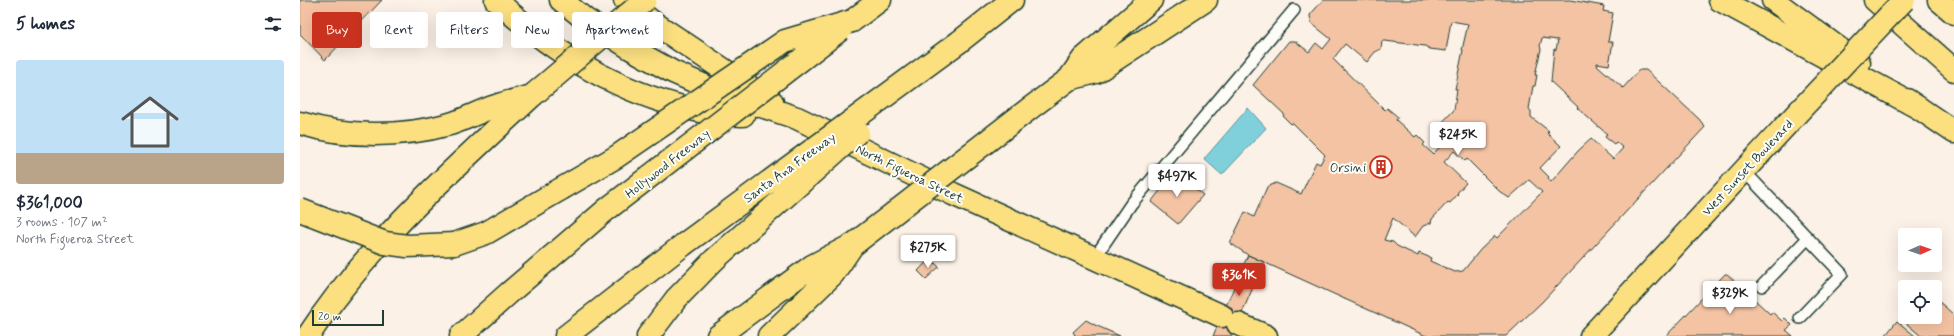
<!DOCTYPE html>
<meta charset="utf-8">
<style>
body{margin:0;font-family:Mynerve,sans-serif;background:#f6f6f7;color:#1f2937;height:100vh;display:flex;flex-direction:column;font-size:15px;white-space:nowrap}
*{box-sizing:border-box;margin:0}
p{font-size:13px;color:#747a83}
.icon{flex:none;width:22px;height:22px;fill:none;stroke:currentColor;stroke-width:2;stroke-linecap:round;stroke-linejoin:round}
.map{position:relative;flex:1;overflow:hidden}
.panel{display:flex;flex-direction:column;background:#fff;width:300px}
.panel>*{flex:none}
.hud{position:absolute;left:12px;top:12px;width:380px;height:36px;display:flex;gap:8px}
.needle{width:26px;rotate:88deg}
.buttons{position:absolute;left:1598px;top:228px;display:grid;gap:8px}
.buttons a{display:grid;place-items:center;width:44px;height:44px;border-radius:4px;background:#fff;box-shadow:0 4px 16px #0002;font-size:20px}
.scale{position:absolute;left:12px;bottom:10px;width:72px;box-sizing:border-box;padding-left:4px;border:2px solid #1f3d34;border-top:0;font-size:11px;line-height:14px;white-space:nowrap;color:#1f3d34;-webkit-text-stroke:3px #fdfcf7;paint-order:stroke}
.price{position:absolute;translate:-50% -34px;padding:0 9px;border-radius:4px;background:#fff;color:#222;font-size:13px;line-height:26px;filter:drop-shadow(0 1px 2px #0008)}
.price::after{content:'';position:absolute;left:50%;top:24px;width:12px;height:9px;margin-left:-6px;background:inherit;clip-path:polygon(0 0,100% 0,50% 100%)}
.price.active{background:#c8321e;color:#fff}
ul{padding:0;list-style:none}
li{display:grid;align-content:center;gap:8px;height:212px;padding:0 16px}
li+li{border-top:1px solid #e0e1e3}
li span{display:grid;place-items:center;height:124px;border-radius:4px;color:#555}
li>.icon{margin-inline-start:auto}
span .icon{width:72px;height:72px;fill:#fffc;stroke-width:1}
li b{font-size:17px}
h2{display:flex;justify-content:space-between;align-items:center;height:48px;padding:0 16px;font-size:17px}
.chip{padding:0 14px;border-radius:4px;background:#fff;box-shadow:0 4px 16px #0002;font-size:14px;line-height:36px}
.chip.active{background:#c8321e;color:#fff}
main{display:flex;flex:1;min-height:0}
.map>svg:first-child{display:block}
.water{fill:#80d0dc;stroke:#599599}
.building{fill:#f4c3a4;stroke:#1f3d34;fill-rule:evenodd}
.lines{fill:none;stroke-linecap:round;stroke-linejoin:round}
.lane-casing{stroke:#1f3d34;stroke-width:14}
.primary-casing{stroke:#1f3d34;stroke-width:25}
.highway-casing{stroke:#1f3d34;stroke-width:25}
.lane{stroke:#fdfcf7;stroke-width:11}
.primary{stroke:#fce080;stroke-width:22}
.highway{stroke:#fce080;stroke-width:22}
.primary-bridge-casing{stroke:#1f3d34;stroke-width:25;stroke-linecap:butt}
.highway-bridge-casing{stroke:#1f3d34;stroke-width:25;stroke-linecap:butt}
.primary-bridge{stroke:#fce080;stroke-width:22}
.highway-bridge{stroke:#fce080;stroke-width:22}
.labels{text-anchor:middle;stroke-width:4;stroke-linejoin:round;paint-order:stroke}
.street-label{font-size:13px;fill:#1f3d34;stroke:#fdfcf7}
.poi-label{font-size:13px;fill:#1f3d34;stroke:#fdfcf7;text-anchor:end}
</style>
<main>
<section class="panel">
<h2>5 homes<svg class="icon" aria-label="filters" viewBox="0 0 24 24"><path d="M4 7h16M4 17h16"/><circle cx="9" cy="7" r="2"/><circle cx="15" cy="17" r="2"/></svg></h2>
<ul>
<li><span style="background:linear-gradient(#bfe0f5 75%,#b9a48a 0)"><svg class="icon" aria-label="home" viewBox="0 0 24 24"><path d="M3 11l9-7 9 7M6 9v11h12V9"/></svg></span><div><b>$361,000</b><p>3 rooms · 107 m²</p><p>North Figueroa Street</p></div></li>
</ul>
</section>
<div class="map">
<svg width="1654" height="336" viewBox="0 0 1654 336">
<rect width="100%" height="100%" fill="#fbf1e6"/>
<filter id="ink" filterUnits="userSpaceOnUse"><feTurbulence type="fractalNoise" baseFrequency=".025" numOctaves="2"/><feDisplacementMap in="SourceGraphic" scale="8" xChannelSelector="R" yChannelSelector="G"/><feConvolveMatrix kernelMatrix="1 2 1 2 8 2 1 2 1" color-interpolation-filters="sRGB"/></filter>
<g filter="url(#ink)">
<path class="water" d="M948 108 966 128 922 175 904 159Z"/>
<path class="building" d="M0 0H82L25 60 0 34Z
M1023 0H1270L1304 6 1303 11 1313 13 1308 42H1313L1309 65 1297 63V65L1323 88 1339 70H1346L1399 119 1405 127 1242 302 1206 336H1126L948 255 930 243 945 212 954 217 967 187 976 183 1001 194 1016 162 1020 164 1025 155 993 123 991 124 983 116 984 114 953 85 989 41H995L1009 52 1016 43 1023 49 1031 39 1011 23 1010 15ZM1151 21 1168 24 1162 50H1163L1155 89H1157L1154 110 1134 131 1146 141 1133 154 1123 145 1125 143 1117 135 1115 137 1096 120 1098 117 1087 108 1085 110 1033 59 1045 44 1067 62 1075 52 1081 49 1082 41H1085L1125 46 1130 49 1146 51ZM1242 38 1258 40 1256 50 1254 49 1251 82 1278 107 1277 108 1307 134 1305 137 1314 144 1316 142 1323 148 1313 159 1291 139 1278 151 1251 182 1248 178 1249 177 1240 168 1261 146 1247 133 1249 131 1231 117V111L1229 109 1233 86H1235L1237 75H1235L1241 49 1240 46ZM1154 151 1165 161 1167 159 1199 191 1209 198 1229 180 1242 192 1197 238 1195 236 1181 249 1163 271 1155 272 1130 261 1131 258 1119 253 1118 256 1097 246 1093 242 1084 240 1093 218 1115 237 1123 226 1131 223 1132 219 1148 202 1150 203 1158 194 1157 193 1166 183 1144 162Z
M875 172 903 195 878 224 851 202Z
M948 255 964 262 932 336H913Z
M630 258 639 267 626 279 618 271Z
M1425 274H1427L1470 314 1472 312 1482 321 1485 318 1492 325 1486 330 1493 336H1366Z
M1635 298 1654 315V336H1621L1600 318 1605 312V317H1635Z
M786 320 795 325 820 336H774L775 335 773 332Z
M1597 321 1615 336H1585Z"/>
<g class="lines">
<g class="lane-casing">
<path id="lane" d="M1443 170 1542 274 1500 318
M795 257 831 204 994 10
M1462 286 1508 238"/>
</g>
<g class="primary-casing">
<path id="primary" d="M196 0C255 55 324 96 404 112 417 115 431 114 443 115
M261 0 286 20 330 48 373 72 414 90 497 118 653 194 922 316
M325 0 351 21 472 102
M938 324 966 336
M1291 336 1501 109"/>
</g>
<g class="highway-casing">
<path id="highway" d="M1420 0 1619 108
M1473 0 1559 63
M1575 0 1654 70
M1639 0 1654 13
M552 21 580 0
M659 42 712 0
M769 79 796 72 906 0
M1607 100 1654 132
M729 109 769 79 783 59 851 0
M0 123C47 138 103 137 150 124 166 119 180 111 196 106 206 102 217 100 228 97
M154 244 186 233 261 189
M8 336C70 242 151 171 233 95
M161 336 209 293 306 210
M266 336 383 245
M348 336 376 299 414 260
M418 336 512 266 554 244
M469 336 533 274 552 246"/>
</g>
<use href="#lane" class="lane"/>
<use href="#primary" class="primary"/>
<use href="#highway" class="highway"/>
<g class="primary-bridge-casing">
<path id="primary-bridge" d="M1501 109 1604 0"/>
</g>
<g class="highway-bridge-casing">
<path id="highway-bridge" d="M233 95 345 0
M261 189 316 157 485 41 552 21
M0 210 85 243 107 246 154 244
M306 210 541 29
M554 244 729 109
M383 245 659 42
M414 260 558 132"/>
</g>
<use href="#primary-bridge" class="primary-bridge"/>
<use href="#highway-bridge" class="highway-bridge"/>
</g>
</g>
<defs>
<g id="building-ring" transform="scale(1.15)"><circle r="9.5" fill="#fdfcf7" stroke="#c8321e" stroke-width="1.5"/><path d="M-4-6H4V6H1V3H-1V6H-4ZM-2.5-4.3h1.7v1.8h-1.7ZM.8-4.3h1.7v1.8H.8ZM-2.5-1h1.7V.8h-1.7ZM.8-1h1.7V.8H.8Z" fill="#c8321e"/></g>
</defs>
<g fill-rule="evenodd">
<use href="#building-ring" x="1081" y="167"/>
</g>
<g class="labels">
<g class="street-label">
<text transform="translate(367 163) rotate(-38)" y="5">Hollywood Freeway</text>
<text transform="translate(489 167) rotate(-36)" y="5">Santa Ana Freeway</text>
<text transform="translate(1447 167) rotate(-47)" y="5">West Sunset Boulevard</text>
<text transform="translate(610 173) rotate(26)" y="5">North Figueroa Street</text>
</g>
<g class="poi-label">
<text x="1066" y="172">Orsini</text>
</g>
</g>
</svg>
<div class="buttons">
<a><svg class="needle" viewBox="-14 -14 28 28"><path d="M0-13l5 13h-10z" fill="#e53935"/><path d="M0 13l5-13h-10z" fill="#747a83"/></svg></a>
<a><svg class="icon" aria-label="locate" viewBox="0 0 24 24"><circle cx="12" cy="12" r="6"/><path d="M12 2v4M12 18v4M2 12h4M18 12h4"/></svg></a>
</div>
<div class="scale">20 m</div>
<b class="price" style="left:1158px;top:156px">$245K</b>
<b class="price" style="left:877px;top:198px">$497K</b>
<b class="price" style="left:628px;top:269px">$275K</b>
<b class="price active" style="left:939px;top:297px">$361K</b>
<b class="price" style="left:1430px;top:315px">$329K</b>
<div class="hud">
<a class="chip active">Buy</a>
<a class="chip">Rent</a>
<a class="chip">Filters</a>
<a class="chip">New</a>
<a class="chip">Apartment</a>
</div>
</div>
</main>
